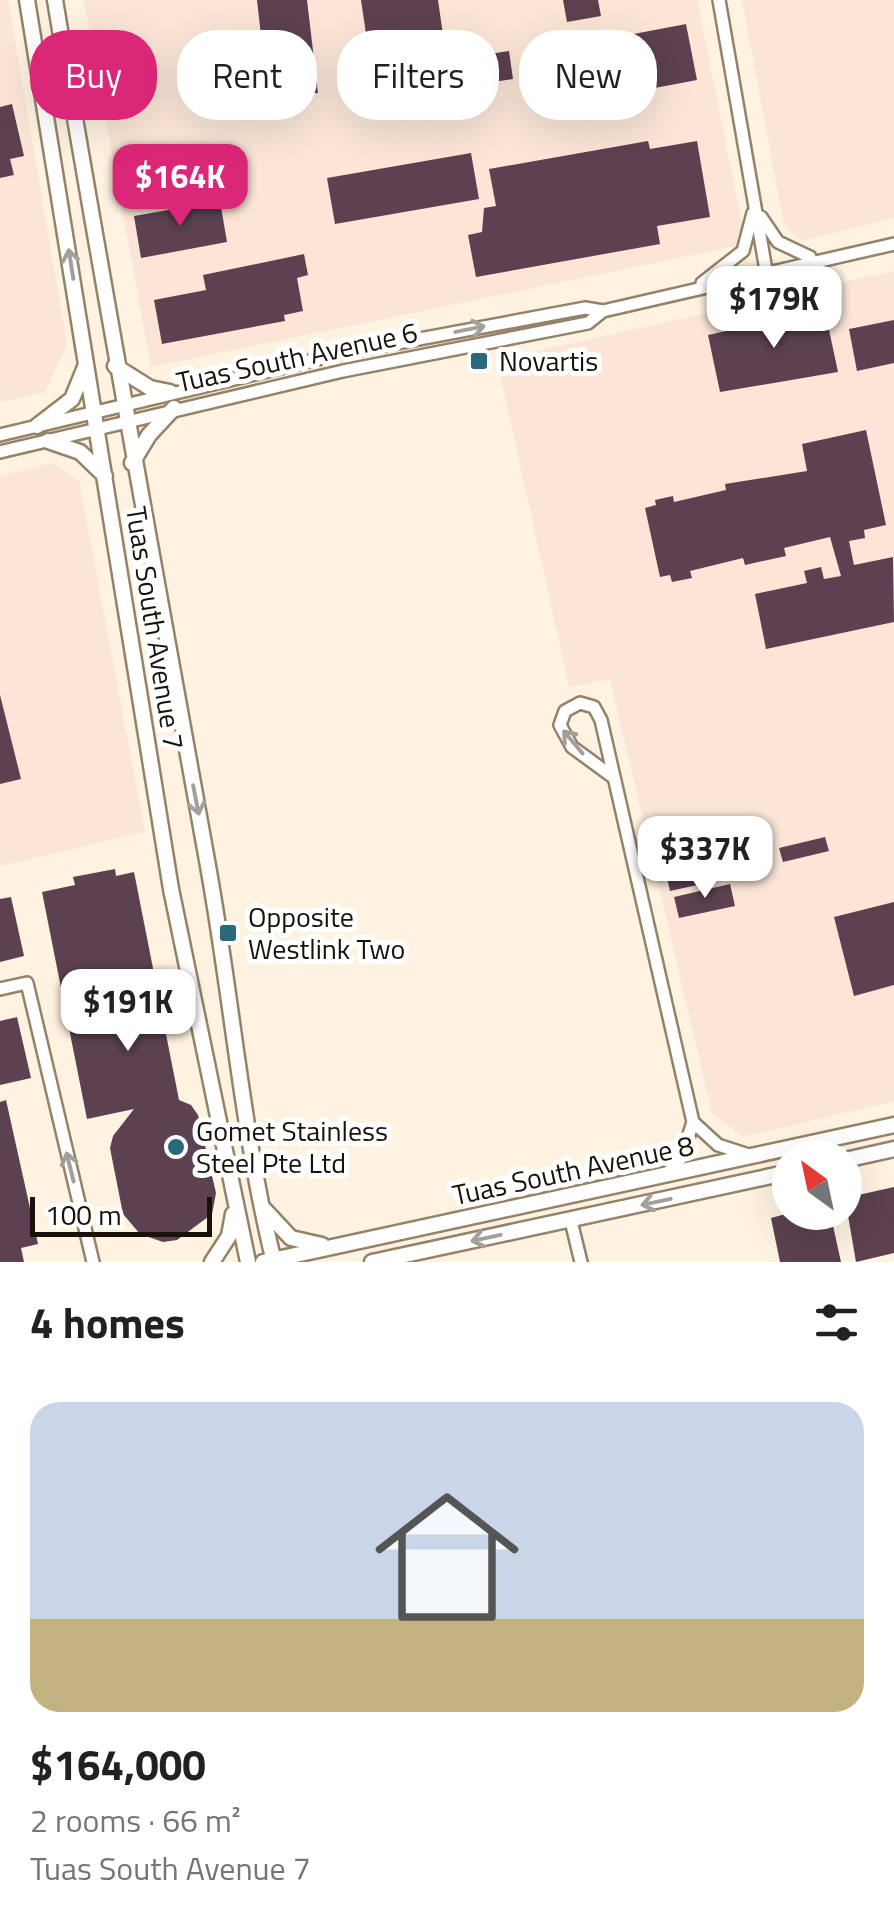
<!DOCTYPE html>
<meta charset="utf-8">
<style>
body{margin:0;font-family:"Titillium Web",sans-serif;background:#f6f6f6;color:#202124;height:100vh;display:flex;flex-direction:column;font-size:38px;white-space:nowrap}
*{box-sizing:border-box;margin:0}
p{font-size:32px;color:#757577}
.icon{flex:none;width:55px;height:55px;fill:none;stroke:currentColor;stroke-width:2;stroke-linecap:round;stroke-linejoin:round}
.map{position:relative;height:1262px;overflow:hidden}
.drawer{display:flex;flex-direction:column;background:#fff;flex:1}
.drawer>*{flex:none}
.hud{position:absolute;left:30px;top:30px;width:835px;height:90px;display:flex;gap:20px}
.needle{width:65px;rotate:327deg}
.controls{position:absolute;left:772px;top:1140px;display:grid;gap:20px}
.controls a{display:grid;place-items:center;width:90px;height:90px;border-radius:50%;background:#fff;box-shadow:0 10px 40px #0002;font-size:50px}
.scale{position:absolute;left:30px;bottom:25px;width:182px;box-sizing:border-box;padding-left:10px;border:5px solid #191208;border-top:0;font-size:28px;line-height:35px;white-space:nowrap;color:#191208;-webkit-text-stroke:8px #fff;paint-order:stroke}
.price{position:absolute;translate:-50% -85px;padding:0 22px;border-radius:20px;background:#fff;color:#222;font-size:32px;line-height:65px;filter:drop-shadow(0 2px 5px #0008)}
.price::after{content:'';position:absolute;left:50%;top:60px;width:30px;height:22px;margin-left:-15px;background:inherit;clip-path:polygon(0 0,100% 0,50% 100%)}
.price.current{background:#db2777;color:#fff}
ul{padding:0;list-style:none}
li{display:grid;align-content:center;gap:20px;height:530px;padding:0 30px}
li span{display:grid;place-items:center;height:310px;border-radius:30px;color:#555}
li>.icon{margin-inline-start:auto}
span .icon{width:180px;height:180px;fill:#fffc;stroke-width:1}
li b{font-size:42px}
h2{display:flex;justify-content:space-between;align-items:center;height:120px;padding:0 30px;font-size:42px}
.chip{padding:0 35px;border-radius:40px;background:#fff;box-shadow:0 10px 40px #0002;font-size:35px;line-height:90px}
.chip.current{background:#db2777;color:#fff}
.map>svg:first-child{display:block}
.industrial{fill:#fae5d6}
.building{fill:#5c4150}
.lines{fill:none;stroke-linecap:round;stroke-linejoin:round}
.minor-casing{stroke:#958269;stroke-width:16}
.tertiary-casing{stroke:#958269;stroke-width:19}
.minor{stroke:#fff;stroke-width:11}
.tertiary{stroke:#fff;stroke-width:14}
.oneway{stroke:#a3a09c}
.poi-dot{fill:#276a7c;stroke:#fff;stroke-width:4}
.labels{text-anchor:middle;stroke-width:10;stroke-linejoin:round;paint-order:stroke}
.street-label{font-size:28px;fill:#191208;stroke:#fff}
.poi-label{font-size:28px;fill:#191208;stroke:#fff;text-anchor:start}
</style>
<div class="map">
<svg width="894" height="1262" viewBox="0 0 894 1262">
<rect width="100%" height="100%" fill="#fef2e1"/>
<path class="industrial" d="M0 0H8L67 344 45 392 0 402Z
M84 0H697L746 244 151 367Z
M742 0H894V218L801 241 784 225Z
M894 271V1101L743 1137 712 1113 610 679 569 687 497 360Z
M52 463 79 481 145 832 0 866V476Z"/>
<path class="building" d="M257 0H307L318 93 254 97 250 65 264 62Z
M361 0H438L452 97 377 108Z
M563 0H598L601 16 567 22Z
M686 24 697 80 628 93 618 37Z
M509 51 513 79 493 82 489 54Z
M12 104 24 156 10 159 14 175 0 178V107Z
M648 141 650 149 697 141 710 217 657 226 660 244 476 277 468 235 482 232 484 208 496 206 489 169Z
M471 153 479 199 335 224 327 178Z
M220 201 227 242 141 258 134 216Z
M304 254 308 275 297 278 303 311 284 315 285 321 162 344 154 300 206 290 203 275Z
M794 306 796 317 825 311 838 372 720 392 708 335 767 322 766 312Z
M894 320V363L857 371 849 329Z
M866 430 886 525 864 530 865 538 849 541 854 565 893 557 894 622 766 649 755 594 807 583 804 571 821 567 824 579 841 576 830 537 784 548 786 556 745 565 743 558 690 571 692 578 672 582 670 575 660 577 645 508 656 505 655 500 673 496 674 502 726 490 725 484 807 471 802 444Z
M0 695 21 779 0 784Z
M825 837 829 851 783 862 779 848Z
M751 849 756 872 670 891 665 869Z
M115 869 116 876 134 872 179 1100 191 1105 198 1115 216 1193 212 1214 177 1240 163 1242 140 1234 123 1214 110 1148 113 1136 134 1109 87 1119 42 892 75 885 73 877Z
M730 884 735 906 679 918 674 897Z
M11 897 24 956 0 962V899Z
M894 902V985L854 996 834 917Z
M17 1017 31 1078 0 1085V1021Z
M6 1100 38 1244 21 1248 24 1262H0V1102Z
M894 1187V1253L856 1262 845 1198Z
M793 1212H830L841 1262H780L771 1218Z"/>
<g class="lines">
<g class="minor-casing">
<path id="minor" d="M719 0 766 270
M761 217 778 242 810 257
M702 283 743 251 753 213
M0 435 339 354 585 308 603 311
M0 452 343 371 588 323 603 311 894 244
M613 777 572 747 560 725 565 711 580 703 594 707 601 720 693 1122 682 1157 666 1175
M0 989 27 983 93 1262
M693 1122 718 1145 752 1156
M571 1221 581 1262"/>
</g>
<g class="tertiary-casing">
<path id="tertiary" d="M27 0 171 889 248 1262
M55 0C103 289 156 577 208 866 232 998 242 1132 274 1262
M115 366 150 388 170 392
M37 426 72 399 85 367
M48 441 80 452 105 476
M132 463 149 435 174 408
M845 1160 894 1149
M263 1208 291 1238 322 1245
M212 1262 229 1236 233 1214
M263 1262 894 1125
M372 1262 790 1172"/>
</g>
<use href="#minor" class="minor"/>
<use href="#tertiary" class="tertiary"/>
</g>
<defs><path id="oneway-shaft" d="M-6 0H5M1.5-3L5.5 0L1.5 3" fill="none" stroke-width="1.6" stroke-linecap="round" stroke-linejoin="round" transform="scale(2.5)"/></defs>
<g class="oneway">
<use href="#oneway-shaft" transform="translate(71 264) rotate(-99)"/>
<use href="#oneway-shaft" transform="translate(470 329) rotate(-11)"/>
<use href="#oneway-shaft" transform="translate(573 742) rotate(-130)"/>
<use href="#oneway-shaft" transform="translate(196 800) rotate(79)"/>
<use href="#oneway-shaft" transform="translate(70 1167) rotate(-104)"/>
<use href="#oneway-shaft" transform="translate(656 1202) rotate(168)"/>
<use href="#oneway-shaft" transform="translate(486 1238) rotate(168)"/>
</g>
<g class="poi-dot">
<rect x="469" y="351" width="20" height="20" rx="5"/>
<rect x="218" y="923" width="20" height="20" rx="5"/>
<circle cx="176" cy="1147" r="10"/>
</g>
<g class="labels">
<g class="street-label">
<text transform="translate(297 357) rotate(-12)" y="10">Tuas South Avenue 6</text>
<text transform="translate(155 628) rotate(81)" y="10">Tuas South Avenue 7</text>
<text transform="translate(573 1170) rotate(-12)" y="10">Tuas South Avenue 8</text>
</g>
<g class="poi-label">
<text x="499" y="371">Novartis</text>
<text x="248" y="927">Opposite<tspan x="248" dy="32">Westlink Two</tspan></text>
<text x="196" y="1141">Gomet Stainless<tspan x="196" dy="32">Steel Pte Ltd</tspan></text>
</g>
</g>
</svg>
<div class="controls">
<a><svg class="needle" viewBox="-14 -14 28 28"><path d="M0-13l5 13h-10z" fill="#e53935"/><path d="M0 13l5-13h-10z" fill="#757577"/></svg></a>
</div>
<div class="scale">100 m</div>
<b class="price current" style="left:180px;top:229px">$164K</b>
<b class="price" style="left:774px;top:351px">$179K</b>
<b class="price" style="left:705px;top:901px">$337K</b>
<b class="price" style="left:128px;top:1054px">$191K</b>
<div class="hud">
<a class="chip current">Buy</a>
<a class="chip">Rent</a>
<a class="chip">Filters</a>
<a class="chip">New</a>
</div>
</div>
<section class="drawer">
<h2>4 homes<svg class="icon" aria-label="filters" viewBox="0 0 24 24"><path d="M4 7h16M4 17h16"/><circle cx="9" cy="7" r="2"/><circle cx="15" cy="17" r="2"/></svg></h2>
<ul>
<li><span style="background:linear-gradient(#c9d6e8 70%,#c2b280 0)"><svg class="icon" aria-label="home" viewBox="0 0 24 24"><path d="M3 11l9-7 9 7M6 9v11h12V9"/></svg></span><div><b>$164,000</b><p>2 rooms · 66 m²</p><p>Tuas South Avenue 7</p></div></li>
</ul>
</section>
